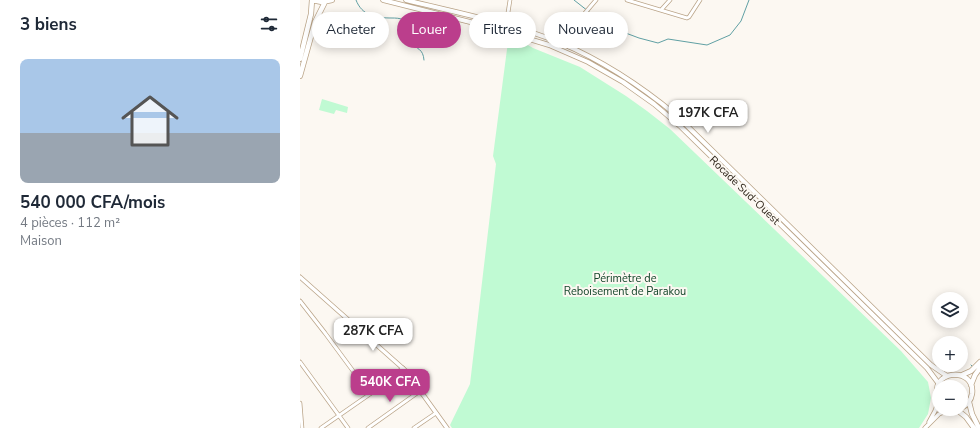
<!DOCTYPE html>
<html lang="fr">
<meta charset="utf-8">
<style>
body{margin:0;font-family:"Nunito Sans",sans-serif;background:#f2f2f3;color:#1f2937;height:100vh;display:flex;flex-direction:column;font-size:15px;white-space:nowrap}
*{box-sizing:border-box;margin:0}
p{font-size:13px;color:#747a83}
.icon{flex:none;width:22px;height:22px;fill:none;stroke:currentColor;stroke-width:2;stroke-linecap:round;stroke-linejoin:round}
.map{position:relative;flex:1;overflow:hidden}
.sheet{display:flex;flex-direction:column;background:#fff;width:300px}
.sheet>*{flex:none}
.guide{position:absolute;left:12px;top:12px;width:380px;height:36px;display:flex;gap:8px}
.buttons{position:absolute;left:632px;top:292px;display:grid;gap:8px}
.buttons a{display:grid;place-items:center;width:36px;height:36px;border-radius:50%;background:#fff;box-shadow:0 2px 10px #0003;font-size:20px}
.price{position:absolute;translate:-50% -34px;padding:0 9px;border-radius:8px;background:#fff;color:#222;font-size:13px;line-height:26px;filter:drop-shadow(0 1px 2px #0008)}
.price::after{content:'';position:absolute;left:50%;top:24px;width:12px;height:9px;margin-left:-6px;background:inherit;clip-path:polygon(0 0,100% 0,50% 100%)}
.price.on{background:#bb3e8c;color:#fff}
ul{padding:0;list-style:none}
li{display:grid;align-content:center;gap:8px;height:212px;padding:0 20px}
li+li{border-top:1px solid #e0e1e3}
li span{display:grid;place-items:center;height:124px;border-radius:8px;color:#555}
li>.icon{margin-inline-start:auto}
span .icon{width:72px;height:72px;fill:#fffc;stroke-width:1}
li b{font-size:17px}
h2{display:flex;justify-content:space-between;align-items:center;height:48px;padding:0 20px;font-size:17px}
.tag{padding:0 14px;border-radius:18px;background:#fff;box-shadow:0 2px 10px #0003;font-size:14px;line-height:36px}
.tag.on{background:#bb3e8c;color:#fff}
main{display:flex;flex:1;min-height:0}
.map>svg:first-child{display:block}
.green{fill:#c0fad3}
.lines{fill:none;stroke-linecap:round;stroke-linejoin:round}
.stream{stroke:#60a0a4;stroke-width:1}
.minor-casing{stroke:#baa488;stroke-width:4.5}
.tertiary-casing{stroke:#baa488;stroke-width:5}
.secondary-casing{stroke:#baa488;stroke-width:5.5}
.primary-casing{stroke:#baa488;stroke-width:6}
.minor{stroke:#fff;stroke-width:3}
.tertiary{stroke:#fff;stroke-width:3.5}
.secondary{stroke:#fff;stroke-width:4}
.primary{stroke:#fff;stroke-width:4.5}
.labels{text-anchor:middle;stroke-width:4;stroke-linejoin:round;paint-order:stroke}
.street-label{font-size:11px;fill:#2a2116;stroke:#fcf8f2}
.park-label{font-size:11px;fill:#114428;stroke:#fcf8f2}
</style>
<main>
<section class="sheet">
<h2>3 biens<svg class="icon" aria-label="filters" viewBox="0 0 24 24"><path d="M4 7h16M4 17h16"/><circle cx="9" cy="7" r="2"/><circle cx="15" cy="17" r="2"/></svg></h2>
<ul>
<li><span style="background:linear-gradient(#a9c7e8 60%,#9aa5b1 0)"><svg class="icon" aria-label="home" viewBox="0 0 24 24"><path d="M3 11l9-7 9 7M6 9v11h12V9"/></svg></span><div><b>540 000 CFA/mois</b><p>4 pièces · 112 m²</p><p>Maison</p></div></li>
</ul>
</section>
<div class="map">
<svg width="680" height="428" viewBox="0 0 680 428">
<rect width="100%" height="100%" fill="#fcf8f2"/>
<path class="green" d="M209 34 233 48 280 67 326 96 347 111 370 129 601 351 628 382 631 398 628 414 619 428H152L150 425 170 384 196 164 193 156Z
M22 99 48 107 47 113 36 110 34 114 19 110Z"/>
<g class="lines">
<path class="stream" d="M56 0C62 16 76 18 92 18 95 18 100 18 104 20 111 26 107 36 112 43 117 50 123 48 124 60
M274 0 307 26 339 38 358 43 368 39 407 45 430 35 441 21 449 0
M671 365 672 366"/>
<g class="minor-casing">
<path id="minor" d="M327 0 387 18 389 17 400 0
M361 10 370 0
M206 25 210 0
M269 47 285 13 296 0
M0 301 25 333 70 394
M0 362 48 428
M0 403 2 428
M21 428 70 394 103 368
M68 428 120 391
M114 428 136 413"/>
</g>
<g class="tertiary-casing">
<path id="tertiary" d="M0 277 106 371 147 428
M629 422 635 411 639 400
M625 428 639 414 650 409"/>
</g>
<g class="secondary-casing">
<path id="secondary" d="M83 0 186 26 249 45 288 62 323 82 354 104 381 127 627 368 639 384
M106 0C158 13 211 23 261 43 303 61 341 86 376 115L631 365 647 376"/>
</g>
<g class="primary-casing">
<path id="primary" d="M12 0 22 2 32 0
M0 59 11 14 12 0
M0 76 15 22 25 2
M662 375 671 371 680 362
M671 385 675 375 680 368
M639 400C626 370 676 365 672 394 671 400 667 405 661 408
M669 402 672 414 679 428
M656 409 666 417 674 428"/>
</g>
<use href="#minor" class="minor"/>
<use href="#tertiary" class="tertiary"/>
<use href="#secondary" class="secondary"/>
<use href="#primary" class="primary"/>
</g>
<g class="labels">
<g class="street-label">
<text transform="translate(445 190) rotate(44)" y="4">Rocade Sud-Ouest</text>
</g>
<g class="park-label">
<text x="325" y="282">Périmètre de<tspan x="325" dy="13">Reboisement de Parakou</tspan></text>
</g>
</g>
</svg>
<div class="buttons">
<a><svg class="icon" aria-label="layers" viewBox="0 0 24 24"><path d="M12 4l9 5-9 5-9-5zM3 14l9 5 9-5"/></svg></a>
<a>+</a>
<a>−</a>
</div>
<b class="price" style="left:408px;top:134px">197K CFA</b>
<b class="price" style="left:73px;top:352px">287K CFA</b>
<b class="price on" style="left:90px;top:403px">540K CFA</b>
<div class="guide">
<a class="tag">Acheter</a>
<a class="tag on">Louer</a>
<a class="tag">Filtres</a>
<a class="tag">Nouveau</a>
</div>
</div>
</main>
